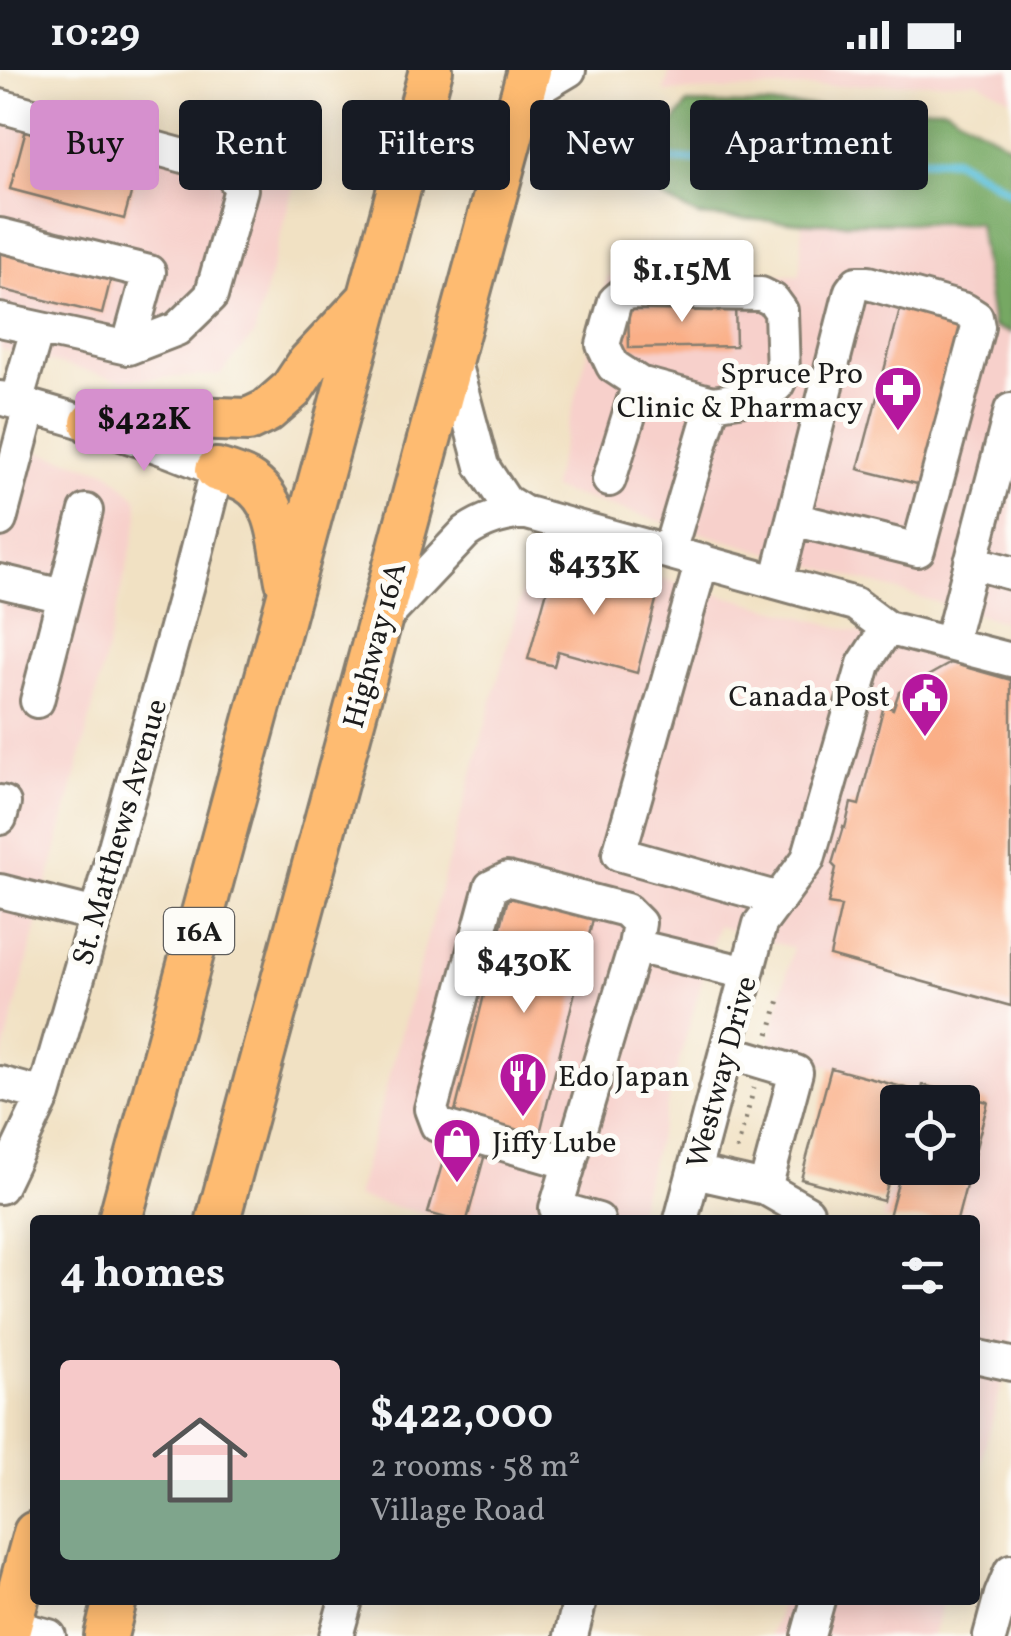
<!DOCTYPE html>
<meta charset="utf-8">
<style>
body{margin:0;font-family:Vollkorn,serif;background:#20242c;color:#f1f3f6;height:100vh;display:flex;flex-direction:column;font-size:38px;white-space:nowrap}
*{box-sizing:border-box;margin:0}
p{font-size:32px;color:#9ea1a6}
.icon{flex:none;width:55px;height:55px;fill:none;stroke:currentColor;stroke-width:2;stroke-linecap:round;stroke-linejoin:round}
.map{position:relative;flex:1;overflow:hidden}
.side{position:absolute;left:30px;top:1145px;width:950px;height:390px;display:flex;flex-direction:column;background:#171b24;border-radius:10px;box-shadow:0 5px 25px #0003}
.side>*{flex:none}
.top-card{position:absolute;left:30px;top:30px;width:952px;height:90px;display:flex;gap:20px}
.tools{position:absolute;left:880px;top:1015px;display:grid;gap:20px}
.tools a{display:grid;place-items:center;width:100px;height:100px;border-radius:10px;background:#171b24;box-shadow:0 5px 25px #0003;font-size:50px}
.price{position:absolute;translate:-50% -85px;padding:0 22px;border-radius:10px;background:#fff;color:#222;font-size:32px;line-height:65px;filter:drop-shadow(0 2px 5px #0008)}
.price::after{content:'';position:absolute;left:50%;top:60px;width:30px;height:22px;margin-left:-15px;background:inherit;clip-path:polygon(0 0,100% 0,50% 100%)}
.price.on{background:#d690ce;color:#111}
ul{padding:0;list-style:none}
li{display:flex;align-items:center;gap:30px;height:250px;padding:0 30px}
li+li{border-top:2px solid #363941}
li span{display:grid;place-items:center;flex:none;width:280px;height:200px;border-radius:10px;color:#555}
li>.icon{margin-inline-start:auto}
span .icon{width:120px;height:120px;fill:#fffc;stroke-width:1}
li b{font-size:42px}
h2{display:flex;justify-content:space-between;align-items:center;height:120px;padding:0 30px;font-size:42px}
.pill{padding:0 35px;border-radius:10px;background:#171b24;box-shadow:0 5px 25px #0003;font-size:35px;line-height:90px}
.pill.on{background:#d690ce;color:#111}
.status{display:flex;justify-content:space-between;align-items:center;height:70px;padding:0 50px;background:#171b24;direction:ltr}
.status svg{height:28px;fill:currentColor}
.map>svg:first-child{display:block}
.built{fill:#f7d0cb}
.forest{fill:#76a863;stroke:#496240;stroke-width:2.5}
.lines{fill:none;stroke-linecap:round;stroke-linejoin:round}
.stream{stroke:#5cc0da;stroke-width:9}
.building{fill:#faaf87}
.minor-casing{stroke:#867e70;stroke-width:38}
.major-casing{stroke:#867e70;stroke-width:48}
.path{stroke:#867e70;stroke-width:5;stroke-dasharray:2.5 8;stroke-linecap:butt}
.minor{stroke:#fff;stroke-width:32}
.major{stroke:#febb71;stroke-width:42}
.labels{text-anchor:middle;stroke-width:10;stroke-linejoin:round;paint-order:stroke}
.shield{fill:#fdfcf7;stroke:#605f5e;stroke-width:2.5}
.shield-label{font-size:28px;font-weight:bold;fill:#1c1c1c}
.poi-label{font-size:30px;fill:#1c1c1c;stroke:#fdfcf7;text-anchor:end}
.street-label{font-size:30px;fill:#1c1c1c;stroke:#fdfcf7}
</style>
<div class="status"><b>10:29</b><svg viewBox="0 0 49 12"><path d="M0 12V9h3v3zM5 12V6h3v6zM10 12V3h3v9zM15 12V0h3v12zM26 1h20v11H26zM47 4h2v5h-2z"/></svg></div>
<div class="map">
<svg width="1011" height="1566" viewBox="0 0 1011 1566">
<rect width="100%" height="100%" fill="#fdfcf7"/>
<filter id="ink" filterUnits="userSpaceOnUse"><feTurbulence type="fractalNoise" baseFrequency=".01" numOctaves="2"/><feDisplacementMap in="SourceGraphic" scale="20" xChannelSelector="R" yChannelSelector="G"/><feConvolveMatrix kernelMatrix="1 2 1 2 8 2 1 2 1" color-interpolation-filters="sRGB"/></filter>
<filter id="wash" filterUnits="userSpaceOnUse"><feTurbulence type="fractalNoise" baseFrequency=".0048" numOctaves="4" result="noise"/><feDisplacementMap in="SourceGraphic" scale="40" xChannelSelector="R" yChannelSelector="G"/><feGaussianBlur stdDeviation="2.25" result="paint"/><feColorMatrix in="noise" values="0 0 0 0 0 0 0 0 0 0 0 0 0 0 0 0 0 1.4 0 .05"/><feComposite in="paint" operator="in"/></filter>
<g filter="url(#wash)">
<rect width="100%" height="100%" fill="#f1e1c3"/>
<path class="built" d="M670 0H1011V29L977 11 664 22Z
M0 25 298 99 254 265 220 305 122 310 0 279Z
M802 153H979L993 257 1011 263V554L551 419 608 206 800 205Z
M0 371 108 401 137 428 139 447 81 686 0 997Z
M535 474 1011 604V1281L975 1413V1150H882L897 1089 898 1098H962V1032H912L915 1020 768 980 793 878 717 856 635 1150H448L356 1127Z
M782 1530H943L933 1566H772Z"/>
<path class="forest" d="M687 34 945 38 1011 76V263L993 257 978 153H802L698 146 633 112Z"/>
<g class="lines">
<path class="stream" d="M642 90 954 89 1011 122"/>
</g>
<g id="blocks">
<path class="building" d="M29 48 124 74 115 104 135 109 124 149 10 119Z
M0 181 111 208 102 244 0 219Z
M735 232 736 276 629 278 628 234Z
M901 236 968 254 925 416 858 399Z
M555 491 659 519 637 603 558 581 554 596 528 589Z
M951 593 1011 610V936L830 886 841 836 828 834 836 798 832 794 843 757 845 758 851 733 859 735 884 635 893 639 899 622Z
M509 824 594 845 539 1067 454 1046Z
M831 998 913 1020 910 1032H898V1078L883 1131 801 1109Z
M923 1015 988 1032 957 1150H888L902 1098H962V1032H919Z
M448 1074 485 1084 467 1150H453L428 1143Z"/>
</g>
</g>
<g filter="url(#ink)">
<use href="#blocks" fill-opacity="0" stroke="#867e70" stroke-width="2.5"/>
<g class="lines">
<g class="minor-casing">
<path id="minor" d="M522 28 569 0
M0 36 228 98 241 119 211 226 177 259 128 278
M0 165 149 202 128 278 0 250
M452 285 482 396 505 431 523 442 855 534 887 558 1011 590
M0 328C74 349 147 369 217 400L189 511 96 845 44 1025 0 1117
M16 332 37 260
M609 410 639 313 713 333 764 325 777 315 783 303 781 241 773 230 761 224 634 222 623 224 615 231 603 275 613 296 639 313
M0 450 30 336
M669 482 713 333
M702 491 619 784 779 829
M971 492 1011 503
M0 511 63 526
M777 512 851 221 857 213H868L965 240 976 247 978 257 918 480 793 449
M381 552 466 462C485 449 502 445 523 442
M950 574 1011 340
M37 631 86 441
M0 732 4 733 0 748
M0 821 96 845
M0 1013 44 1025
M570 1093 437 1055 431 1039 491 817 507 809 626 840 639 853 635 876
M694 1102 765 1118 796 1002 726 981
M765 1118 807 1142 805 1150
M598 1150 556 1138 635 876 747 903
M681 1150 760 854 808 789 864 594 887 558
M975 1286 1011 1294
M0 1553 49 1566
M336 1566 346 1530
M571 1566 580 1530
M808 1566 818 1530
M990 1566 1001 1525 1011 1501"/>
</g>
<g class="major-casing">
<path id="major" d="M92 353 157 347 248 350 267 341 291 320 309 293 365 233
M217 400C227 403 238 406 247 411 281 431 280 477 287 511
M120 1150 431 0
M218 1150 529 0
M7 1566 35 1463
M106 1566 115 1530"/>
</g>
<path class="path" d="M769 964 780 926
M737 1080 754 1018"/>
<use href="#minor" class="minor"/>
<use href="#major" class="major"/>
</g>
</g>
<defs>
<g id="pharmacy-pin" transform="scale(2.5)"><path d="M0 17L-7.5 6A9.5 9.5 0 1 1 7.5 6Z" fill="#b5179e" stroke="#fdfcf7"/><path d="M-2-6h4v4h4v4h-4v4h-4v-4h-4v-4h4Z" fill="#fff"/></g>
<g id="civic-pin" transform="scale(2.5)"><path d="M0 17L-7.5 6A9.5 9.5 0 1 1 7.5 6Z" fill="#b5179e" stroke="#fdfcf7"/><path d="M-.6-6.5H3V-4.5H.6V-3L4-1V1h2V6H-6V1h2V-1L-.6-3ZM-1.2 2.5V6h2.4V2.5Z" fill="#fff"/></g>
<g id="restaurant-pin" transform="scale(2.5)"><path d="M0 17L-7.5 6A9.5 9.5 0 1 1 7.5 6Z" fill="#b5179e" stroke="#fdfcf7"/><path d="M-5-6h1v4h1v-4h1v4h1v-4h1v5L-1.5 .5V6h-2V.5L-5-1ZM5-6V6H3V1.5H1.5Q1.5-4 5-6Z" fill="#fff"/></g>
<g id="shop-pin" transform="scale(2.5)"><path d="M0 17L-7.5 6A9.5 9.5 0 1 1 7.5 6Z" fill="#b5179e" stroke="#fdfcf7"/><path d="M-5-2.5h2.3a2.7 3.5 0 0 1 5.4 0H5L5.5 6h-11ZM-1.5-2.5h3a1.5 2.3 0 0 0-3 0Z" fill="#fff"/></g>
</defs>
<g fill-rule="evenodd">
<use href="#pharmacy-pin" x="898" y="320"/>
<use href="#civic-pin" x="925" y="626"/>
<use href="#restaurant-pin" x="523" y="1006"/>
<use href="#shop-pin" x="457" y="1072"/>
</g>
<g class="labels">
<rect class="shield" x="164" y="838" width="70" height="46" rx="8"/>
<g class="shield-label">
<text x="199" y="871">16A</text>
</g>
<g class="poi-label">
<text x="863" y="313">Spruce Pro<tspan x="863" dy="34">Clinic &amp; Pharmacy</tspan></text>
<text x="890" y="636">Canada Post</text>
<text x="558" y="1016" text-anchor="start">Edo Japan</text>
<text x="492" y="1082" text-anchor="start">Jiffy Lube</text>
</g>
<g class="street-label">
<text transform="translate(374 575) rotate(-75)" y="10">Highway 16A</text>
<text transform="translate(119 762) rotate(-74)" y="10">St. Matthews Avenue</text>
<text transform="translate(721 1002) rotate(-75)" y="10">Westway Drive</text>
</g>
</g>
</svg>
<div class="tools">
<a><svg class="icon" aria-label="locate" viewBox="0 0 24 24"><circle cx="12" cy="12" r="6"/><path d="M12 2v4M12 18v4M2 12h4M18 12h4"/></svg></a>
</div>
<b class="price" style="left:682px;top:255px">$1.15M</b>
<b class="price on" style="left:144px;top:404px">$422K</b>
<b class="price" style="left:594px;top:548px">$433K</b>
<b class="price" style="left:524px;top:946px">$430K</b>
<div class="top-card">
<a class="pill on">Buy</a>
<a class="pill">Rent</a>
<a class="pill">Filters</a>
<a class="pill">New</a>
<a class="pill">Apartment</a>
</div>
<section class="side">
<h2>4 homes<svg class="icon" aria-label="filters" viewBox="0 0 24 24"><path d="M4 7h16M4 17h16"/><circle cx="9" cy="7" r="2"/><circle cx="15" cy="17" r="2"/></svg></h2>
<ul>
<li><span style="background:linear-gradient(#f6c9c9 60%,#7fa58c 0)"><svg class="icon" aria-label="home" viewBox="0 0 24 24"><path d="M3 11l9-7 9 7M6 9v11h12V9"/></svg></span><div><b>$422,000</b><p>2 rooms · 58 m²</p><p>Village Road</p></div></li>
</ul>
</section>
</div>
